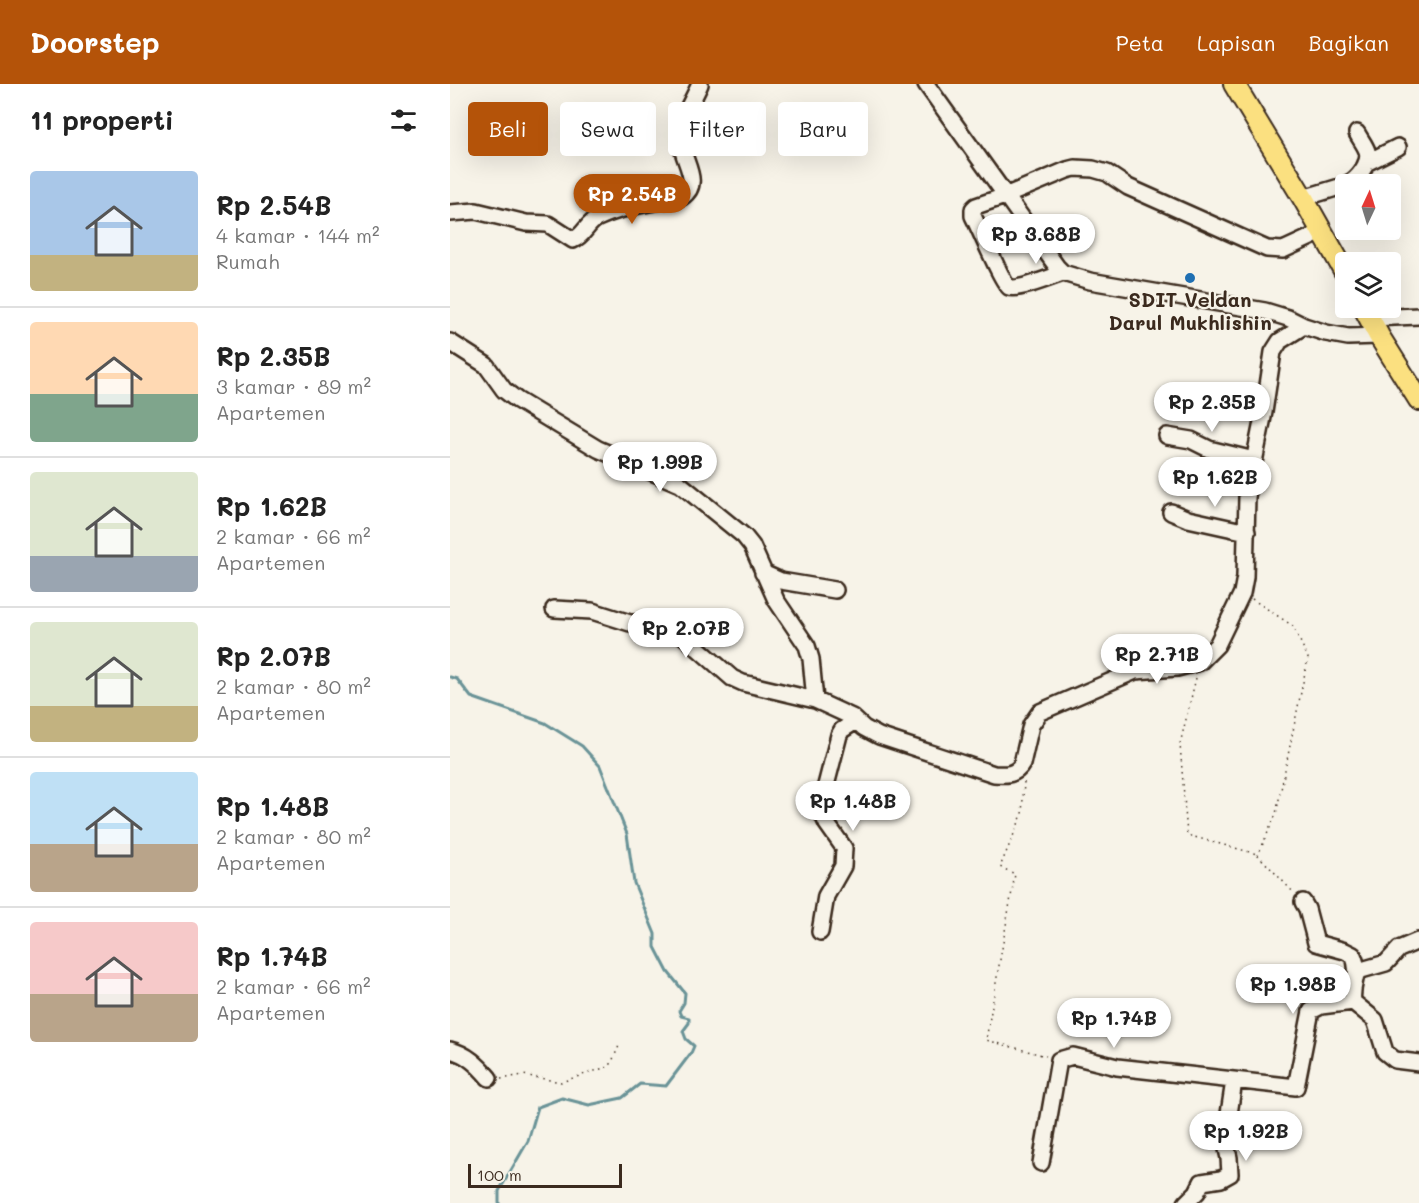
<!DOCTYPE html>
<html lang="id">
<meta charset="utf-8">
<style>
body{margin:0;font-family:Mali,sans-serif;background:#f2f2f2;color:#222;height:100vh;display:flex;flex-direction:column;font-size:22px;white-space:nowrap}
*{box-sizing:border-box;margin:0}
p{font-size:20px;color:#767676}
.icon{flex:none;width:33px;height:33px;fill:none;stroke:currentColor;stroke-width:2;stroke-linecap:round;stroke-linejoin:round}
.map{position:relative;flex:1;overflow:hidden}
.drawer{display:flex;flex-direction:column;background:#fff;width:450px}
.drawer>*{flex:none}
.top-card{position:absolute;left:18px;top:18px;width:570px;height:54px;display:flex;gap:12px}
.needle{width:39px;rotate:4deg}
.fabs{position:absolute;left:885px;top:90px;display:grid;gap:12px}
.fabs a{display:grid;place-items:center;width:66px;height:66px;border-radius:6px;background:#fff;box-shadow:0 6px 24px #0002;font-size:30px}
.scale{position:absolute;left:18px;bottom:15px;width:154px;box-sizing:border-box;padding-left:6px;border:3px solid #3b2a1e;border-top:0;font-size:16px;line-height:21px;white-space:nowrap;color:#3b2a1e;-webkit-text-stroke:4px #f7f3e8;paint-order:stroke}
.price{position:absolute;translate:-50% -51px;padding:0 14px;border-radius:21px;background:#fff;color:#222;font-size:20px;line-height:39px;filter:drop-shadow(0 2px 3px #0008)}
.price::after{content:'';position:absolute;left:50%;top:36px;width:18px;height:14px;margin-left:-9px;background:inherit;clip-path:polygon(0 0,100% 0,50% 100%)}
.price.on{background:#b45309;color:#fff}
ul{padding:0;list-style:none}
li{display:flex;align-items:center;gap:18px;height:150px;padding:0 30px}
li+li{border-top:2px solid #e0e0e0}
li span{display:grid;place-items:center;flex:none;width:168px;height:120px;border-radius:6px;color:#555}
li>.icon{margin-inline-start:auto}
span .icon{width:72px;height:72px;fill:#fffc;stroke-width:1}
li b{font-size:26px}
h2{display:flex;justify-content:space-between;align-items:center;height:72px;padding:0 30px;font-size:26px}
.pill{padding:0 21px;border-radius:6px;background:#fff;box-shadow:0 6px 24px #0002;font-size:21px;line-height:54px}
.pill.on{background:#b45309;color:#fff}
header{display:flex;align-items:center;gap:36px;box-sizing:border-box;height:84px;padding:0 30px;background:#b45309;color:#fff}
header strong{font-size:28px}
nav{display:flex;gap:33px;margin-inline-start:auto;font-size:21px}
main{display:flex;flex:1;min-height:0}
.map>svg:first-child{display:block}
.lines{fill:none;stroke-linecap:round;stroke-linejoin:round}
.stream{stroke:#6a9397;stroke-width:3}
.minor-casing{stroke:#3b2a1e;stroke-width:20}
.major-casing{stroke:#3b2a1e;stroke-width:24}
.path{stroke:#3b2a1e;stroke-width:1.5;stroke-dasharray:1.5 4.5;stroke-linecap:butt}
.minor{stroke:#f7f3e8;stroke-width:15}
.major{stroke:#fbe080;stroke-width:20}
.poi-dot{fill:#1f6fb2;stroke:#f7f3e8;stroke-width:2}
.labels{text-anchor:middle;stroke-width:4.5;stroke-linejoin:round;paint-order:stroke}
.poi-label{font-size:20px;font-weight:bold;fill:#3b2a1e;stroke:#f7f3e8}
</style>
<header>
<strong>Doorstep</strong>
<nav><a>Peta</a><a>Lapisan</a><a>Bagikan</a></nav>
</header>
<main>
<section class="drawer">
<h2>11 properti<svg class="icon" aria-label="filters" viewBox="0 0 24 24"><path d="M4 7h16M4 17h16"/><circle cx="9" cy="7" r="2"/><circle cx="15" cy="17" r="2"/></svg></h2>
<ul>
<li><span style="background:linear-gradient(#a9c7e8 70%,#c2b280 0)"><svg class="icon" aria-label="home" viewBox="0 0 24 24"><path d="M3 11l9-7 9 7M6 9v11h12V9"/></svg></span><div><b>Rp 2.54B</b><p>4 kamar · 144 m²</p><p>Rumah</p></div></li>
<li><span style="background:linear-gradient(#ffd9b3 60%,#7fa58c 0)"><svg class="icon" aria-label="home" viewBox="0 0 24 24"><path d="M3 11l9-7 9 7M6 9v11h12V9"/></svg></span><div><b>Rp 2.35B</b><p>3 kamar · 89 m²</p><p>Apartemen</p></div></li>
<li><span style="background:linear-gradient(#dfe7d0 70%,#9aa5b1 0)"><svg class="icon" aria-label="home" viewBox="0 0 24 24"><path d="M3 11l9-7 9 7M6 9v11h12V9"/></svg></span><div><b>Rp 1.62B</b><p>2 kamar · 66 m²</p><p>Apartemen</p></div></li>
<li><span style="background:linear-gradient(#dfe7d0 70%,#c2b280 0)"><svg class="icon" aria-label="home" viewBox="0 0 24 24"><path d="M3 11l9-7 9 7M6 9v11h12V9"/></svg></span><div><b>Rp 2.07B</b><p>2 kamar · 80 m²</p><p>Apartemen</p></div></li>
<li><span style="background:linear-gradient(#bfe0f5 60%,#b9a48a 0)"><svg class="icon" aria-label="home" viewBox="0 0 24 24"><path d="M3 11l9-7 9 7M6 9v11h12V9"/></svg></span><div><b>Rp 1.48B</b><p>2 kamar · 80 m²</p><p>Apartemen</p></div></li>
<li><span style="background:linear-gradient(#f6c9c9 60%,#b9a48a 0)"><svg class="icon" aria-label="home" viewBox="0 0 24 24"><path d="M3 11l9-7 9 7M6 9v11h12V9"/></svg></span><div><b>Rp 1.74B</b><p>2 kamar · 66 m²</p><p>Apartemen</p></div></li>
</ul>
</section>
<div class="map">
<svg width="969" height="1119" viewBox="0 0 969 1119">
<rect width="100%" height="100%" fill="#f7f3e8"/>
<filter id="ink" filterUnits="userSpaceOnUse"><feTurbulence type="fractalNoise" baseFrequency=".0167" numOctaves="2"/><feDisplacementMap in="SourceGraphic" scale="12" xChannelSelector="R" yChannelSelector="G"/><feConvolveMatrix kernelMatrix="1 2 1 2 8 2 1 2 1" color-interpolation-filters="sRGB"/></filter>
<g filter="url(#ink)">
<g class="lines">
<path class="stream" d="M0 593 7 595 21 613 95 639 132 662 150 682 177 750 184 799 205 850V863L218 888 235 909 234 919 229 927 231 932 239 934V939L233 947 236 955 244 962 241 969 216 1002 190 1000 172 1014 139 1021 112 1014 88 1023 78 1057 49 1107V1119"/>
<g class="minor-casing">
<path id="minor" d="M476 0 607 183 613 189 640 197 815 227 838 234 854 242 876 249 898 253 929 252
M916 79 948 63
M897 100C907 96 921 79 917 67 915 61 910 55 907 49
M853 114 896 101
M0 129 26 127 76 139 98 140 123 156C134 152 137 139 148 134 173 122 204 119 232 113 253 99 232 77 231 57 229 35 242 19 250 0
M613 189C604 192 567 207 559 203 553 200 529 143 523 132V125L526 122 555 112 617 86 625 84 643 85 657 89 678 103 817 165 833 166 872 148
M920 234 969 232
M0 258 36 281 54 306 67 316 148 365 230 400 294 452 302 462 326 516 357 562 361 575 365 616
M766 327 778 320 814 328
M717 352 741 356 759 365 804 376
M721 428 738 435 797 448
M313 489 331 497 385 506
M104 525 142 527 180 539H211L227 546 282 594 293 599 365 616 402 633 414 644 429 652 544 690C556 691 566 691 572 680L581 641 590 628 685 587 727 584 750 578 767 561 792 509 795 493 797 413 814 328 823 268 830 257 854 242
M853 818 857 825 866 859 895 867 903 871C912 891 900 898 903 918L925 936 935 968 945 976 969 979
M370 848 376 812 393 782 394 764 377 740 372 729V717L389 651 392 646 406 637
M908 887 936 879 949 865 968 857
M0 966C17 970 28 981 39 994
M591 1079 609 976 623 972 667 983 846 1003 861 927 871 922 903 918
M736 1119 747 1108 752 1098 771 1095 780 1090 779 1074 775 1056 784 997"/>
</g>
<g class="major-casing">
<path id="major" d="M784 0 853 114 896 190
M914 224 929 252 969 316"/>
</g>
<path class="path" d="M802 515 843 542 858 574 826 730 808 771 844 809
M746 594 730 660 737 751 807 770
M574 698 572 731 550 783 565 790 536 956 596 972
M51 995 73 991 111 998 160 982 169 962"/>
<use href="#minor" class="minor"/>
<use href="#major" class="major"/>
</g>
</g>
<circle class="poi-dot" cx="740" cy="194" r="6"/>
<g class="labels">
<g class="poi-label">
<text x="740" y="223">SDIT Veldan<tspan x="740" dy="23">Darul Mukhlishin</tspan></text>
</g>
</g>
</svg>
<div class="fabs">
<a><svg class="needle" viewBox="-14 -14 28 28"><path d="M0-13l5 13h-10z" fill="#e53935"/><path d="M0 13l5-13h-10z" fill="#767676"/></svg></a>
<a><svg class="icon" aria-label="layers" viewBox="0 0 24 24"><path d="M12 4l9 5-9 5-9-5zM3 14l9 5 9-5"/></svg></a>
</div>
<div class="scale">100 m</div>
<b class="price on" style="left:182px;top:141px">Rp 2.54B</b>
<b class="price" style="left:586px;top:181px">Rp 3.68B</b>
<b class="price" style="left:762px;top:349px">Rp 2.35B</b>
<b class="price" style="left:210px;top:409px">Rp 1.99B</b>
<b class="price" style="left:765px;top:424px">Rp 1.62B</b>
<b class="price" style="left:236px;top:575px">Rp 2.07B</b>
<b class="price" style="left:707px;top:601px">Rp 2.71B</b>
<b class="price" style="left:403px;top:748px">Rp 1.48B</b>
<b class="price" style="left:843px;top:931px">Rp 1.98B</b>
<b class="price" style="left:664px;top:965px">Rp 1.74B</b>
<b class="price" style="left:796px;top:1078px">Rp 1.92B</b>
<div class="top-card">
<a class="pill on">Beli</a>
<a class="pill">Sewa</a>
<a class="pill">Filter</a>
<a class="pill">Baru</a>
</div>
</div>
</main>
